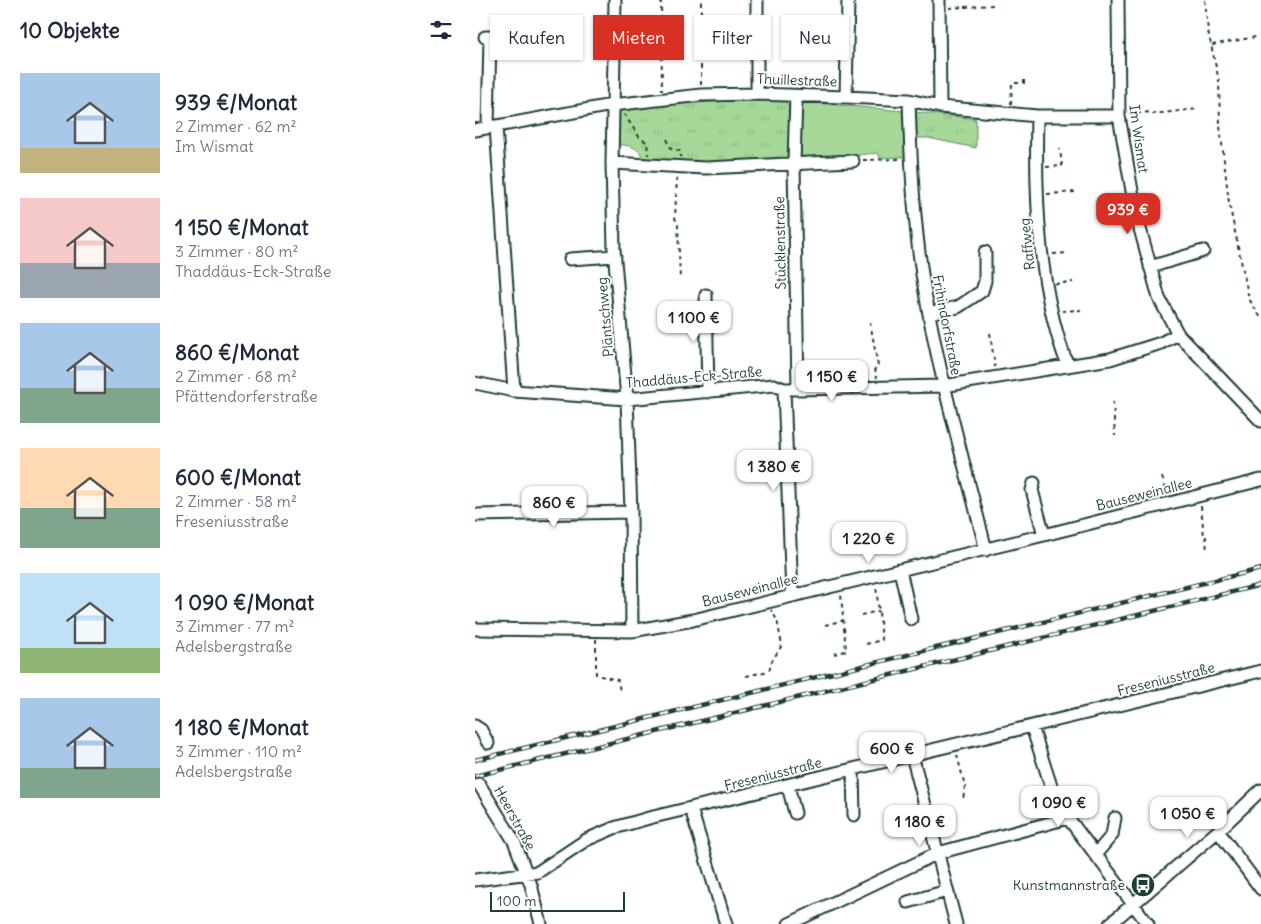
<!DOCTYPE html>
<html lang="de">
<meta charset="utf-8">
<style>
body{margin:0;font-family:Delius,sans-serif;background:#f2f2f3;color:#1f2937;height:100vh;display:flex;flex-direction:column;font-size:19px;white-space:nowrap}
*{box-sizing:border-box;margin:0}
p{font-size:16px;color:#747a83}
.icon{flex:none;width:28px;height:28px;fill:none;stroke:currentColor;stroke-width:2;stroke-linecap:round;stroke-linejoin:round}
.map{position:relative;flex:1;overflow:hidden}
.details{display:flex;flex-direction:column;background:#fff;width:475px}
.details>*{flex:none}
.top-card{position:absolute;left:15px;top:15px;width:475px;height:45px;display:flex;gap:10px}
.scale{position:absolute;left:15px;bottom:12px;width:135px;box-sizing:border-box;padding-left:5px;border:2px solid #1f3d34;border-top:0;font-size:14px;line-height:18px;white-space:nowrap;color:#1f3d34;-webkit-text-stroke:4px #fff;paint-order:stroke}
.price{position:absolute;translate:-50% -42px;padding:0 11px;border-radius:10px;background:#fff;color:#222;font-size:16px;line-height:32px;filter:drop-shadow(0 1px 2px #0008)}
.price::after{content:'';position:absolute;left:50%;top:30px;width:15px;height:11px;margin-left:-8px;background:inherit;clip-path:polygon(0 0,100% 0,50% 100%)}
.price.on{background:#d93025;color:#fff}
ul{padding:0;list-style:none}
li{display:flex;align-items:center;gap:15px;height:125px;padding:0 20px}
li span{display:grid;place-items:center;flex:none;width:140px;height:100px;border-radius:0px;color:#555}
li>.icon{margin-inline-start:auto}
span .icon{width:60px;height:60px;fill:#fffc;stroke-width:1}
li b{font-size:21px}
h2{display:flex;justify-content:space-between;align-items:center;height:60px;padding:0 20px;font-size:21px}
.tag{padding:0 18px;border-radius:0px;background:#fff;box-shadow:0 1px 4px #0004;font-size:18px;line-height:45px}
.tag.on{background:#d93025;color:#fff}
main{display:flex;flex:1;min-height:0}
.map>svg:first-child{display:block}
.grass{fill:url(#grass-tufts);stroke:#628a67}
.garden{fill:#a6d89a;stroke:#628a67}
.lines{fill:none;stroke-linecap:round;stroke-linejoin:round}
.minor-casing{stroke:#1f3d34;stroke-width:15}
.path{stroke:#1f3d34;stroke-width:2;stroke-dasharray:4 4;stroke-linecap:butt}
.minor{stroke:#fff;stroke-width:11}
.rail-casing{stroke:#1f3d34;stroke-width:4.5}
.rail{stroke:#fff;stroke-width:2.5;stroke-dasharray:8;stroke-linecap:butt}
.labels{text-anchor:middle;stroke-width:4;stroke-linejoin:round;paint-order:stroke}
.street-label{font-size:14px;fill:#1f3d34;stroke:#fff}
.poi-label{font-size:14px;fill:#1f3d34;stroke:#fff;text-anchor:end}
</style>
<main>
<section class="details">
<h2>10 Objekte<svg class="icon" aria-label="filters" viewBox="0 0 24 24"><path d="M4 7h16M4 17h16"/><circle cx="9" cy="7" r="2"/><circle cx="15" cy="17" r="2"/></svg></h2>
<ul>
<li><span style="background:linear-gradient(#a9c7e8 75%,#c2b280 0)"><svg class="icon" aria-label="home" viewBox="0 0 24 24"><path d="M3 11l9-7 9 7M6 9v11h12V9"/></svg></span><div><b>939 €/Monat</b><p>2 Zimmer · 62 m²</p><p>Im Wismat</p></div></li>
<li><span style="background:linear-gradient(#f6c9c9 65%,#9aa5b1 0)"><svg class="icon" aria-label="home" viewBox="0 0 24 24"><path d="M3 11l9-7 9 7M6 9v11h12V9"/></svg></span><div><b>1 150 €/Monat</b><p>3 Zimmer · 80 m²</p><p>Thaddäus-Eck-Straße</p></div></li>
<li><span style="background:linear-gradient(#a9c7e8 65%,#7fa58c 0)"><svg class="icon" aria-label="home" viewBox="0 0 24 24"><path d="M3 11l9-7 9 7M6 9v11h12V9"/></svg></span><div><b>860 €/Monat</b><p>2 Zimmer · 68 m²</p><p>Pfättendorferstraße</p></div></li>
<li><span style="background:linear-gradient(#ffd9b3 60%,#7fa58c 0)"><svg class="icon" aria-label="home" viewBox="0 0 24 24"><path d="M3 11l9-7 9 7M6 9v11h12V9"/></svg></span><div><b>600 €/Monat</b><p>2 Zimmer · 58 m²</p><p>Freseniusstraße</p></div></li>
<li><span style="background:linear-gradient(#bfe0f5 75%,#8fb573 0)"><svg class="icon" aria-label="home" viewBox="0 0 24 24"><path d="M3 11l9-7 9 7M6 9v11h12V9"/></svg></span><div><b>1 090 €/Monat</b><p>3 Zimmer · 77 m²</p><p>Adelsbergstraße</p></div></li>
<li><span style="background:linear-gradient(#a9c7e8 70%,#7fa58c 0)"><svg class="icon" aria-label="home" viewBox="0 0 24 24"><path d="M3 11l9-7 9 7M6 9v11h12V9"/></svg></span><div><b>1 180 €/Monat</b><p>3 Zimmer · 110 m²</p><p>Adelsbergstraße</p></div></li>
</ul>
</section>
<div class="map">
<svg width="786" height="924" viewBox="0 0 786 924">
<defs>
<pattern id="grass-tufts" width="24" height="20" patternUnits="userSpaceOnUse" patternTransform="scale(1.25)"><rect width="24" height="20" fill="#a6d89a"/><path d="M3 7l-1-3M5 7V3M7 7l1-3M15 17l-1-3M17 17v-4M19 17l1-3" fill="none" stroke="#8eba85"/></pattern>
</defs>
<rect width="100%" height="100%" fill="#fff"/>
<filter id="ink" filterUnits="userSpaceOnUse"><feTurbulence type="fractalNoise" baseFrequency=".02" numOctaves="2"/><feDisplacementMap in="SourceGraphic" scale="10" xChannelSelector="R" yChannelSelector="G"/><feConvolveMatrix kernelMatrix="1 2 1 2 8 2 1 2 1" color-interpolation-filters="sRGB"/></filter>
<g filter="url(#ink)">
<path class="grass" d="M276 100 310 101 314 106V156L311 159 227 164 169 160C163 147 156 145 143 145V114L145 111 199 104Z
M440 112 501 119V148L453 138H440L438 113Z"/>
<path class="garden" d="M330 102 429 111 430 157 405 158 403 153 332 160 326 157 325 106Z"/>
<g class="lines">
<g class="minor-casing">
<path id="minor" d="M140 0 137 163 139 249 152 399 156 512 157 631
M464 0 465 107
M643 0 644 116 661 214 684 298 703 334 786 421
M10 37H15L13 127
M282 94V0
M321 96 319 163 323 389
M371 97 373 0
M434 100C436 166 439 233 451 298 466 383 490 466 511 550
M562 116C560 197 563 290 593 366
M21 126 39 391
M0 130 137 105 226 95 282 94 371 97 434 100 465 107 562 116H644
M137 163 230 168 378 161
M95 259 140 256
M675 267 728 251
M231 295 233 392
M454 313 483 307 507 291 510 281V252
M0 383 39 391 152 399 299 385 309 389H323L468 386 635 359 686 343 703 334
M309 389 317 595
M559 483 557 490 569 535
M0 515 156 512
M425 570 436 619
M0 629 157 631 218 620 569 535 786 480
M0 726 6 730 13 743
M557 727 576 786 593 818 673 924
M437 755 481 924
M378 770 379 815
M4 784 39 841 56 885 66 924
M313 786 320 813
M216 809 251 924
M743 831 786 889
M620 855 637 835 640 818
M0 880 63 872 111 840 139 828 174 818 786 671
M433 902 472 891
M314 924 463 853 593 818
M635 924 743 831 786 790"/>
</g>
<path class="path" d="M186 0 187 90
M730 0 733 31 744 81 745 126 754 203 774 299 786 318
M474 8 519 5
M737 45 786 36
M226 85V0
M536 104 537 83H549V76
M149 114 165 138 172 142 173 155
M654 114 677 112 678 114 722 109
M192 139 196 149 205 151 206 157
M388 160 428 159
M571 167 587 166 585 149
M202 177 200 218 203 225 205 280
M572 194 601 192
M578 254 594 253
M580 284 598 282
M587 311 606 310
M395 322 403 366 400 369 402 378
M515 333 520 367
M638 402 640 436
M687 477 692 494
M726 506 729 537H731L732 552
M386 615 404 611
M350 625 369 620
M121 639V675L143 680 145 692
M391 644 407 640 401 586
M359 654 371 651 366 594
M271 676 294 671 297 661 307 645 302 620 296 610
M482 755 490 786 488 800"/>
<use href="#minor" class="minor"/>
<g class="rail-casing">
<path id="rail" d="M0 760 786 569
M0 776 786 585"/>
</g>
<use href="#rail" class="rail"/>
</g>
</g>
<defs>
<g id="bus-disc" transform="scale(1.25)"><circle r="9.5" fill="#1f3d34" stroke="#fff"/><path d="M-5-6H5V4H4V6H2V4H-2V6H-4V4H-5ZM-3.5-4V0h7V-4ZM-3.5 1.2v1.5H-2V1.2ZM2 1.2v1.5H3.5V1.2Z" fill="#fff"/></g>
</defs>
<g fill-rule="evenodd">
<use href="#bus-disc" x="668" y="885"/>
</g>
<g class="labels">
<g class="street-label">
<text transform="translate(322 80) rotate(2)" y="5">Thuillestraße</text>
<text transform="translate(664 139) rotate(82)" y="5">Im Wismat</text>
<text transform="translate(305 243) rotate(-91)" y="5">Stücklenstraße</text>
<text transform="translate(552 244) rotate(-96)" y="5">Raffweg</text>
<text transform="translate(130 317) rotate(-95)" y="5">Pläntschweg</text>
<text transform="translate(472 325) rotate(79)" y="5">Frihindorfstraße</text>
<text transform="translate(219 377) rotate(-5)" y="5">Thaddäus-Eck-Straße</text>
<text transform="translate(669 494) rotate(-14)" y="5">Bauseweinallee</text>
<text transform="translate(275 590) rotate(-14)" y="5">Bauseweinallee</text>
<text transform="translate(691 679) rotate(-14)" y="5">Freseniusstraße</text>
<text transform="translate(298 774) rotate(-14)" y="5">Freseniusstraße</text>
<text transform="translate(40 818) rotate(61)" y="5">Heerstraße</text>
</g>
<g class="poi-label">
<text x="650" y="890">Kunstmannstraße</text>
</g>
</g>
</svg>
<div class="scale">100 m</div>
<b class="price on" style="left:653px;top:235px">939 €</b>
<b class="price" style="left:219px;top:343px">1 100 €</b>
<b class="price" style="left:357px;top:402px">1 150 €</b>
<b class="price" style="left:299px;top:492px">1 380 €</b>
<b class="price" style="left:79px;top:528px">860 €</b>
<b class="price" style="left:394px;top:564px">1 220 €</b>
<b class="price" style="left:417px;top:774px">600 €</b>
<b class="price" style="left:584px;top:828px">1 090 €</b>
<b class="price" style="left:713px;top:839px">1 050 €</b>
<b class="price" style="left:445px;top:847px">1 180 €</b>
<div class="top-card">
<a class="tag">Kaufen</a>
<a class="tag on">Mieten</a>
<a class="tag">Filter</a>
<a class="tag">Neu</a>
</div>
</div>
</main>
